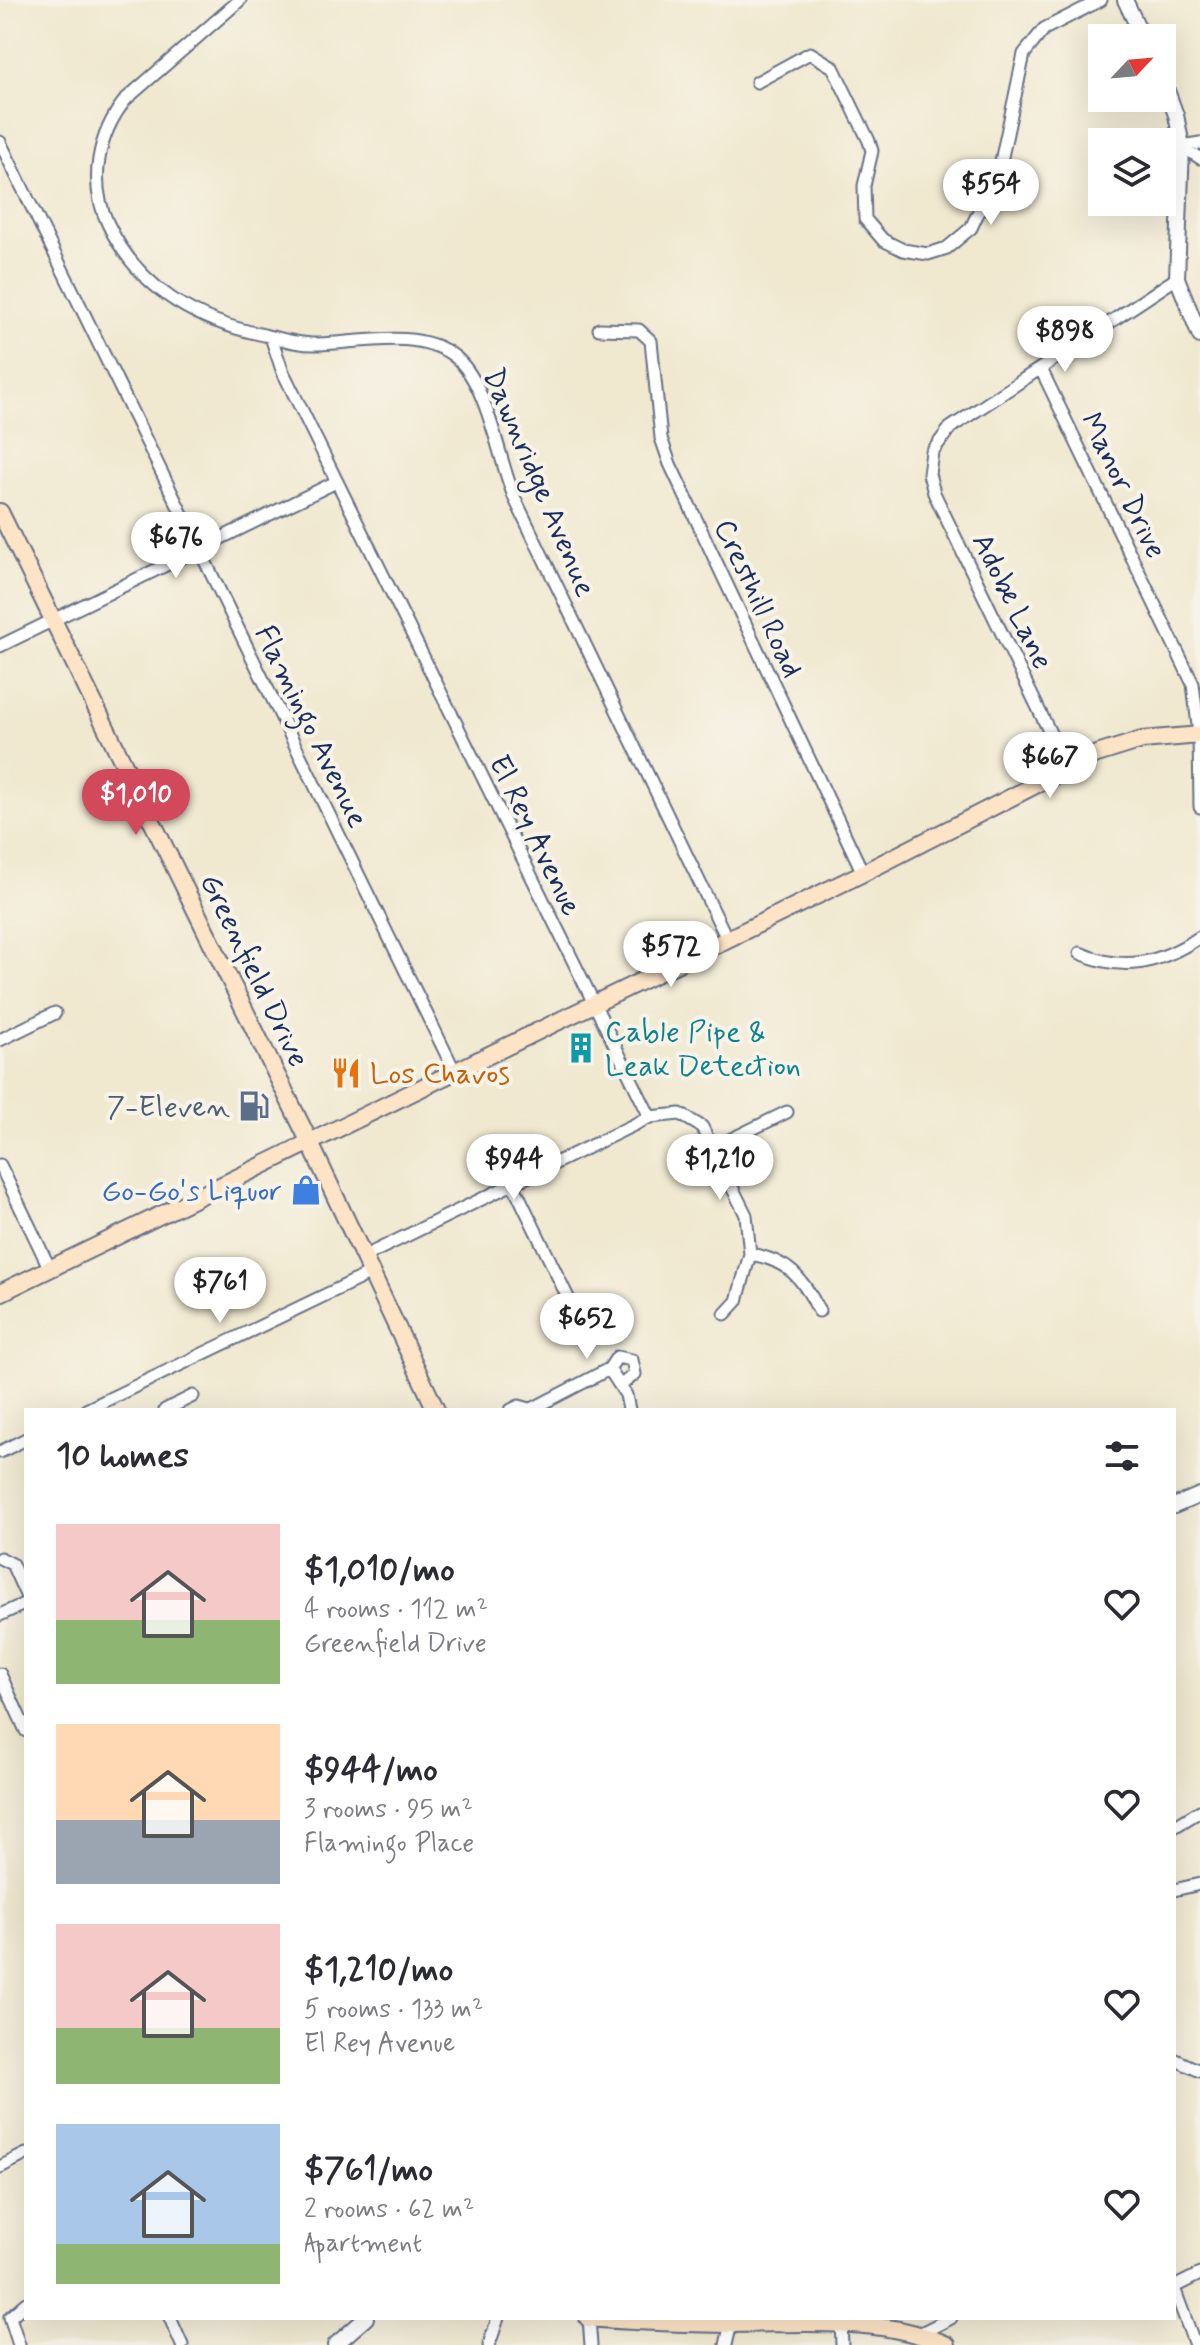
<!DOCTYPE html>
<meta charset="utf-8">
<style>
body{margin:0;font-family:Mynerve,sans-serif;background:#f2f2f3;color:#2b2b33;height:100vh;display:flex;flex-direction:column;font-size:30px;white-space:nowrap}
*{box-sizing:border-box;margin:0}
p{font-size:26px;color:#7c7c81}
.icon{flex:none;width:44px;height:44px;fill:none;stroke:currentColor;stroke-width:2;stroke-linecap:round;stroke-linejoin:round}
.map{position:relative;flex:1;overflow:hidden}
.sheet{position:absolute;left:24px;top:1408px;width:1152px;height:912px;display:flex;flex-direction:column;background:#fff;border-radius:0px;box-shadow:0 8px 32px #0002}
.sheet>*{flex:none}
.needle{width:52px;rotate:64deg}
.tools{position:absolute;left:1088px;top:24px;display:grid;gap:16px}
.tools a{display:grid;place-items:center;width:88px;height:88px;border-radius:0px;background:#fff;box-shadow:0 8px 32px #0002;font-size:40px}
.price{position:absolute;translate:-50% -68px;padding:0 18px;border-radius:28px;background:#fff;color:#222;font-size:26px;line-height:52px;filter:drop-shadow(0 2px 4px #0008)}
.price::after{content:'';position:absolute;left:50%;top:48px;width:24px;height:18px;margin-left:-12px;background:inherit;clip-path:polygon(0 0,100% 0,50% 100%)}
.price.current{background:#d1495b;color:#fff}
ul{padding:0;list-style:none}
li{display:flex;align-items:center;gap:24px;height:200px;padding:0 32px}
li span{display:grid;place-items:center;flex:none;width:224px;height:160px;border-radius:0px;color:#555}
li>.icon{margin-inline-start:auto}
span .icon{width:96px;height:96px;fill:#fffc;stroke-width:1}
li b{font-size:34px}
h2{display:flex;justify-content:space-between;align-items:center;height:96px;padding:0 32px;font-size:34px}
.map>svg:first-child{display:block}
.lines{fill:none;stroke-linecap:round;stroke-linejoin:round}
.minor-casing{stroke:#667086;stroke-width:15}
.tertiary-casing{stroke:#667086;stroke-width:18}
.secondary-casing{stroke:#667086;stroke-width:20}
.minor{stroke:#fff;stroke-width:11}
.tertiary{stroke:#fff;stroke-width:14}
.secondary{stroke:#fee4c6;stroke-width:16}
.labels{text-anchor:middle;stroke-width:8;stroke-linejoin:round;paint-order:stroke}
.street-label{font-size:30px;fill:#1b2f5e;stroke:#f7f3e8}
.culture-label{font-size:30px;fill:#0d838f;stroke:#f7f3e8;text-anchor:start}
.food-label{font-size:30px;fill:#c56008;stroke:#f7f3e8;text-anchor:start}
.service-label{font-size:30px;fill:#4e5e75;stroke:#f7f3e8;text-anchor:end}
.shop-label{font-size:30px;fill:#366cbe;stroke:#f7f3e8;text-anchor:end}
</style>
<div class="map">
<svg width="1200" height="2345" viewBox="0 0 1200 2345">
<rect width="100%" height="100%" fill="#f7f3e8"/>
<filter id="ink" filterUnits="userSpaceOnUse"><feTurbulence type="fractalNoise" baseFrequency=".0125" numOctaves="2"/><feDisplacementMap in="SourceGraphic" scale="16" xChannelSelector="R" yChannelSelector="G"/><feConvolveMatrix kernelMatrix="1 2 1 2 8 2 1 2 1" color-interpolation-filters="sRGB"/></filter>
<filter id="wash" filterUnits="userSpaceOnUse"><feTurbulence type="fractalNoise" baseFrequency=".006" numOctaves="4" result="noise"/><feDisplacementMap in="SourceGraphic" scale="32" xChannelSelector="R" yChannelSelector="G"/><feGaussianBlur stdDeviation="1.8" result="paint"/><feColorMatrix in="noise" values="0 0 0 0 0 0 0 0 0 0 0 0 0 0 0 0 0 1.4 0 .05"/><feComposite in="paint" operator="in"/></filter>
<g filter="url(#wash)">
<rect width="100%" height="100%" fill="#f0e8cf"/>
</g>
<g filter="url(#ink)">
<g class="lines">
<g class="minor-casing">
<path id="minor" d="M240 0 126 99C98 134 88 182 108 224 139 289 195 321 264 335 281 339 301 345 318 344 360 343 418 328 454 356 488 382 498 459 515 499L727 939
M757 82 810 53 833 67 869 141 872 151 864 186 865 219 883 240 903 250 928 254 947 248 971 228 1000 166 1024 54 1044 29 1101 0
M0 142 455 1072
M1182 146 1200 158
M1182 146 1200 143
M599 329 639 330 651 341 661 438 670 464 863 873
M271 337 282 370 650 1117
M1041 369 1193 684 1199 734 1200 807
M0 646 336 482
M1067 768 934 493 929 474 932 452 950 428 1177 278
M1080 953C1125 973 1160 963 1200 937
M0 1040 55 1013
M713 1148 787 1112
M0 1165 50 1269
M513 1184 573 1308
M750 1254C788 1260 803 1278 819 1311
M363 1257 650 1117 680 1114 702 1127 746 1215 750 1254 737 1301 725 1314
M609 1369 617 1357 632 1360 635 1374 621 1385
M86 1410 371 1273
M165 1410 193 1396
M511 1410 519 1406 530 1409
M530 1410 609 1369 626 1395 629 1410
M0 1452 26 1439
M0 1558 12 1564 26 1595
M0 1615 26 1603
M0 1674 26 1731
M1174 1827 1200 1811
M1174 1890 1200 1884
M1174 2059 1200 2071
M0 2167 26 2154
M1174 2287 1200 2274
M1174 2288 1195 2345
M170 2318 182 2345
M589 2318 591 2345
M841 2322 842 2345
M919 2334 951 2318
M19 2345 10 2317 26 2303
M489 2345 498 2318
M726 2345 732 2319"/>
</g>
<g class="tertiary-casing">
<path id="tertiary" d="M1125 0 1143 38
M1162 77 1176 115 1182 146 1177 278 1200 336
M1174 1506 1200 1495
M335 2345 366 2318"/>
</g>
<g class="secondary-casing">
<path id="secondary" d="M0 512 310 1143 436 1410
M0 1293 863 873 1094 755 1142 740 1200 735
M588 2318C634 2322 682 2323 729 2324 802 2324 878 2315 947 2345"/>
</g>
<use href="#minor" class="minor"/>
<use href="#tertiary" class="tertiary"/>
<use href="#secondary" class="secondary"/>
</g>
</g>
<defs>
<g id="building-bare" transform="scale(2.4)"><path d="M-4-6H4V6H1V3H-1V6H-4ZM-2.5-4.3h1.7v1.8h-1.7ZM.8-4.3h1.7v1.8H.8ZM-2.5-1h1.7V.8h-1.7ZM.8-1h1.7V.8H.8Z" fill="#0f9aa8" stroke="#f7f3e8" stroke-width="2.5" paint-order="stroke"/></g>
<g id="restaurant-bare" transform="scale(2.4)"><path d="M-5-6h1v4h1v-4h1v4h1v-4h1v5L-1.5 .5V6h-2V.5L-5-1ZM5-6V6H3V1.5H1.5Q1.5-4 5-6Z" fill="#e8710a" stroke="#f7f3e8" stroke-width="2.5" paint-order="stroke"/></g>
<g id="fuel-bare" transform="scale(2.4)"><path d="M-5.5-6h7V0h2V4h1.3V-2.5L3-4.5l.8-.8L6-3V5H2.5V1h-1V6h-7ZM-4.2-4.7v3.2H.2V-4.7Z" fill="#5c6f8a" stroke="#f7f3e8" stroke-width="2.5" paint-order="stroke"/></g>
<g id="shop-bare" transform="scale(2.4)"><path d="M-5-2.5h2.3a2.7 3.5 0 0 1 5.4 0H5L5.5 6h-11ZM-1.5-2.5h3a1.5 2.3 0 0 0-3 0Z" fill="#3f7fe0" stroke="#f7f3e8" stroke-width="2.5" paint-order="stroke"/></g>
</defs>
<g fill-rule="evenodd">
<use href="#building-bare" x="581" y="1048"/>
<use href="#restaurant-bare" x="346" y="1073"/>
<use href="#fuel-bare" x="254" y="1106"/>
<use href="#shop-bare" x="306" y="1190"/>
</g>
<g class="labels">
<g class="street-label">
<text transform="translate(540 482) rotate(67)" y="10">Dawnridge Avenue</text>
<text transform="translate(1124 485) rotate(64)" y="10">Manor Drive</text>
<text transform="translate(759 598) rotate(65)" y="10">Cresthill Road</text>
<text transform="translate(1013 601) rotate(64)" y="10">Adobe Lane</text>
<text transform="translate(312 726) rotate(64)" y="10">Flamingo Avenue</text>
<text transform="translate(536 835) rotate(64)" y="10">El Rey Avenue</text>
<text transform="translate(255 970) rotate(64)" y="10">Greenfield Drive</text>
</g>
<g class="culture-label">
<text x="605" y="1041">Cable Pipe &amp;<tspan x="605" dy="34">Leak Detection</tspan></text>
</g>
<g class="food-label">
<text x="370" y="1083">Los Chavos</text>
</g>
<g class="service-label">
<text x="230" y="1116">7-Eleven</text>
</g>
<g class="shop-label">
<text x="282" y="1200">Go-Go's Liquor</text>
</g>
</g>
</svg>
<div class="tools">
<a><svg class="needle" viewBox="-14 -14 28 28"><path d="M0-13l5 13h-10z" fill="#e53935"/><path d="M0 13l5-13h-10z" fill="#7c7c81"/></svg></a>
<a><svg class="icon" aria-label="layers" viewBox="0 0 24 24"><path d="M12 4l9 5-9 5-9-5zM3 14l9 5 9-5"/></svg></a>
</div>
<b class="price" style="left:991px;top:227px">$554</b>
<b class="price" style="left:1065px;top:374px">$898</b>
<b class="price" style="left:176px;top:580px">$676</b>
<b class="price" style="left:1050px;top:800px">$667</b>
<b class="price current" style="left:136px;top:837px">$1,010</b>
<b class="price" style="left:671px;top:989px">$572</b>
<b class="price" style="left:514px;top:1202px">$944</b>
<b class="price" style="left:720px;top:1202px">$1,210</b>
<b class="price" style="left:220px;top:1325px">$761</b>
<b class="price" style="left:587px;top:1361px">$652</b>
<section class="sheet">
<h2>10 homes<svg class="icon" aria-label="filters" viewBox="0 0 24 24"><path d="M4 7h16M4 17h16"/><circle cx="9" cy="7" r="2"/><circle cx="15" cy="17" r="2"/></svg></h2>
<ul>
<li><span style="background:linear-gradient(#f6c9c9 60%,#8fb573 0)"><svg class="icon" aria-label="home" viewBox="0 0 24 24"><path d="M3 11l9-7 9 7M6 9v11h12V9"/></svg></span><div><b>$1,010/mo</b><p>4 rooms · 112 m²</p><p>Greenfield Drive</p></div><svg class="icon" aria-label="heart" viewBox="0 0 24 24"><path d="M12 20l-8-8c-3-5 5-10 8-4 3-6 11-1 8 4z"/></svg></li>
<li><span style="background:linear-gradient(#ffd9b3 60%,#9aa5b1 0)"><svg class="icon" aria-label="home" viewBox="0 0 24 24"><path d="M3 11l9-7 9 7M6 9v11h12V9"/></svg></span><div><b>$944/mo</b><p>3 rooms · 95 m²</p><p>Flamingo Place</p></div><svg class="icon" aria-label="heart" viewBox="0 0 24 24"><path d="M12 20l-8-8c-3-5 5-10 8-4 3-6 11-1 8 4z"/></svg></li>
<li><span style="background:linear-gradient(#f6c9c9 65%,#8fb573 0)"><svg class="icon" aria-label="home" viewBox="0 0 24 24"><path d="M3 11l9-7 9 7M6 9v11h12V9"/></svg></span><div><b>$1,210/mo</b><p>5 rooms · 133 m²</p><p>El Rey Avenue</p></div><svg class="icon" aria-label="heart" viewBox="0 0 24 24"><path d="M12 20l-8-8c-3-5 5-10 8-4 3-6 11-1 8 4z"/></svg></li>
<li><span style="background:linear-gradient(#a9c7e8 75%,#8fb573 0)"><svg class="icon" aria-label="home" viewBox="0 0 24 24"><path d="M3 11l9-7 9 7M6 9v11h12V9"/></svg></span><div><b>$761/mo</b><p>2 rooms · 62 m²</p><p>Apartment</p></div><svg class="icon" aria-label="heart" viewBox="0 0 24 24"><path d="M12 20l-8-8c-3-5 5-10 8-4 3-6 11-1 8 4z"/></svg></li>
</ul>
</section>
</div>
